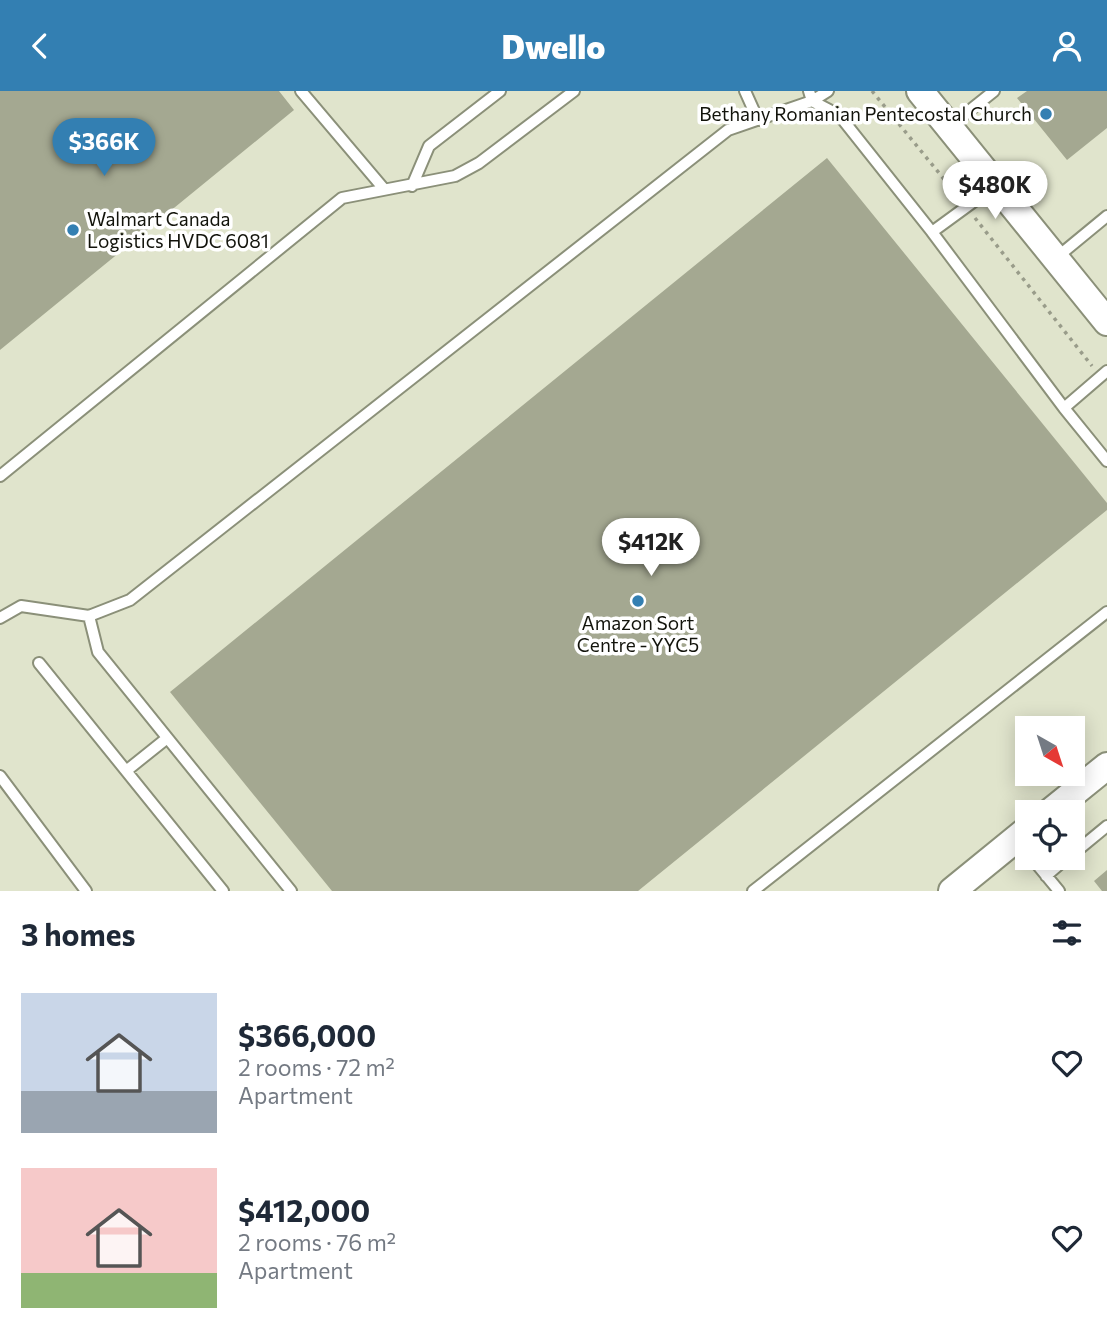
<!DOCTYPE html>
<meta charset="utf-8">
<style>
body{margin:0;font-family:Commissioner,sans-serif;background:#f2f2f3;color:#1f2937;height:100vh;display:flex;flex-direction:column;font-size:26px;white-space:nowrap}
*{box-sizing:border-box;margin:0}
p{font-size:23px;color:#747a83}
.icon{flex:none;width:38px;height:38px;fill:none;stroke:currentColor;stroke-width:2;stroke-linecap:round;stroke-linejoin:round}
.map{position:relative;height:800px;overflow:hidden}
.drawer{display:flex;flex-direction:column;background:#fff;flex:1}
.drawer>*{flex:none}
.needle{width:46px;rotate:141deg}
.tools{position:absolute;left:1015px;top:625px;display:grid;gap:14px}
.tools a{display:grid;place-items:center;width:70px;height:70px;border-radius:0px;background:#fff;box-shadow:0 4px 18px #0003;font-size:35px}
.price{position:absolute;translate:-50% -60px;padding:0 16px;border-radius:24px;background:#fff;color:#222;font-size:23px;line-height:46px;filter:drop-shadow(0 2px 4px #0008)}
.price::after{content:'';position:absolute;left:50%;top:42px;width:21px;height:16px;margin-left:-10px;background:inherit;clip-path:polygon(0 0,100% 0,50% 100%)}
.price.on{background:#337fb2;color:#fff}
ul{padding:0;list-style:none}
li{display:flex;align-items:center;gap:21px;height:175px;padding:0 21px}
li span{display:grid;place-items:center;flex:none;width:196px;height:140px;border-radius:0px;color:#555}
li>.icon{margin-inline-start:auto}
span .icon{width:84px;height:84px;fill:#fffc;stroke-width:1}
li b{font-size:30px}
h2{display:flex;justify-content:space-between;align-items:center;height:84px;padding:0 21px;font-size:30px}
header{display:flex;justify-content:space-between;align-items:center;height:91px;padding:0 21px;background:#337fb2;color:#fff;font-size:32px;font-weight:800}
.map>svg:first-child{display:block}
.building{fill:#a4a891}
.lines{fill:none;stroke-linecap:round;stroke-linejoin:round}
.service-casing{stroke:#8b9079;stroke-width:14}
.tertiary-casing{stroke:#8b9079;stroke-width:30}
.path{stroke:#999c8a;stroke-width:3.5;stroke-dasharray:3.5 5;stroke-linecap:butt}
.service{stroke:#fff;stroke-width:10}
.tertiary{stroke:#fff;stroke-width:26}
.poi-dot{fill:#337fb2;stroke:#fff;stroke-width:2.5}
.labels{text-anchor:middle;stroke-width:7;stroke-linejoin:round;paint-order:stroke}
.poi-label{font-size:19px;fill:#12130b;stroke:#fff;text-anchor:end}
</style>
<header><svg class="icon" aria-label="back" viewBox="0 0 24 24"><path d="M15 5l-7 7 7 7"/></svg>Dwello<svg class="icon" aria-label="person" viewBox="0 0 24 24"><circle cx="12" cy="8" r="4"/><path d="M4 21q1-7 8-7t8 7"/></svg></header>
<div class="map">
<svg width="1107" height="800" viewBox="0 0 1107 800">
<rect width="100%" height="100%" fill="#e0e4cc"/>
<path class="building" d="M0 0H279L294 19 0 259Z
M1027 0H1107V37L1067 69 1017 7Z
M827 67 1107 412V419L638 800H332L170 601Z
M1107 779V800H1102L1094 790Z"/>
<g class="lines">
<g class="service-casing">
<path id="service" d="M301 0 384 98
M745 0 758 29
M809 0 812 10 835 22 843 29 932 141 1064 317 1107 370
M949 36 994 0
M412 95 429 55 500 0
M932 141 995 95
M1056 167 1107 125
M1064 317 1107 280
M0 385 342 107 455 85 479 72 574 0
M89 525 98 561 291 800
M0 527 21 515 89 525 130 509 728 39 812 10 828 0
M39 572 223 800
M126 680 166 648
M0 685 86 800
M1073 763 1107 735
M1031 766 1059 800
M1046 785 1068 766
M753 800 1107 521"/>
</g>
<g class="tertiary-casing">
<path id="tertiary" d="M920 0 1107 231
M1050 721 1107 675
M952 800 1027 739"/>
</g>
<path class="path" d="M872 0 957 104
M975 127 1092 275"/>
<use href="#service" class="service"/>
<use href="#tertiary" class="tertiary"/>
</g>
<g class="poi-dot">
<circle cx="1046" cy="23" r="7"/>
<circle cx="73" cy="139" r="7"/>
<circle cx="638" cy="510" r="7"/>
</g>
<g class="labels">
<g class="poi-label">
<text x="1032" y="30">Bethany Romanian Pentecostal Church</text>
<text x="87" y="135" text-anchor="start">Walmart Canada<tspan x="87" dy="22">Logistics HVDC 6081</tspan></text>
<text x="638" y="539" text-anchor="middle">Amazon Sort<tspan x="638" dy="22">Centre - YYC5</tspan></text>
</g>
</g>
</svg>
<div class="tools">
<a><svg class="needle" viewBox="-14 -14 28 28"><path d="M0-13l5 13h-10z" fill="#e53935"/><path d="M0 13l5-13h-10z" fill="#747a83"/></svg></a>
<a><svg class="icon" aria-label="locate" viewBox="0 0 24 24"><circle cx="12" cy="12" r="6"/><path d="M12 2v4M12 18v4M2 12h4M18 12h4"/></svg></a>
</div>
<b class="price on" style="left:104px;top:87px">$366K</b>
<b class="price" style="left:995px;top:130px">$480K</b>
<b class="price" style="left:651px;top:487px">$412K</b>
</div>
<section class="drawer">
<h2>3 homes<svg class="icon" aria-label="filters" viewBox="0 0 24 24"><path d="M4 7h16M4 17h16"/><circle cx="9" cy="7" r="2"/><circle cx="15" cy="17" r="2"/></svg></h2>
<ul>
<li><span style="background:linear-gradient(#c9d6e8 70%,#9aa5b1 0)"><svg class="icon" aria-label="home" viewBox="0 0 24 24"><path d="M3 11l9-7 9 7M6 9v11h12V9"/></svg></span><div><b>$366,000</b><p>2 rooms · 72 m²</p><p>Apartment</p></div><svg class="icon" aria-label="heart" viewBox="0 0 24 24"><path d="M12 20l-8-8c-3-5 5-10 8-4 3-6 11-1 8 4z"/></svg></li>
<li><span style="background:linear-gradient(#f6c9c9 75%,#8fb573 0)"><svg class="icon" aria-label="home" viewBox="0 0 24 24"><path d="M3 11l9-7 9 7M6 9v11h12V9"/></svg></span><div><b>$412,000</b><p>2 rooms · 76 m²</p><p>Apartment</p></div><svg class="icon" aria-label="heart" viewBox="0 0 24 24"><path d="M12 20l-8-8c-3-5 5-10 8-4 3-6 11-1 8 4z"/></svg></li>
</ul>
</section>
